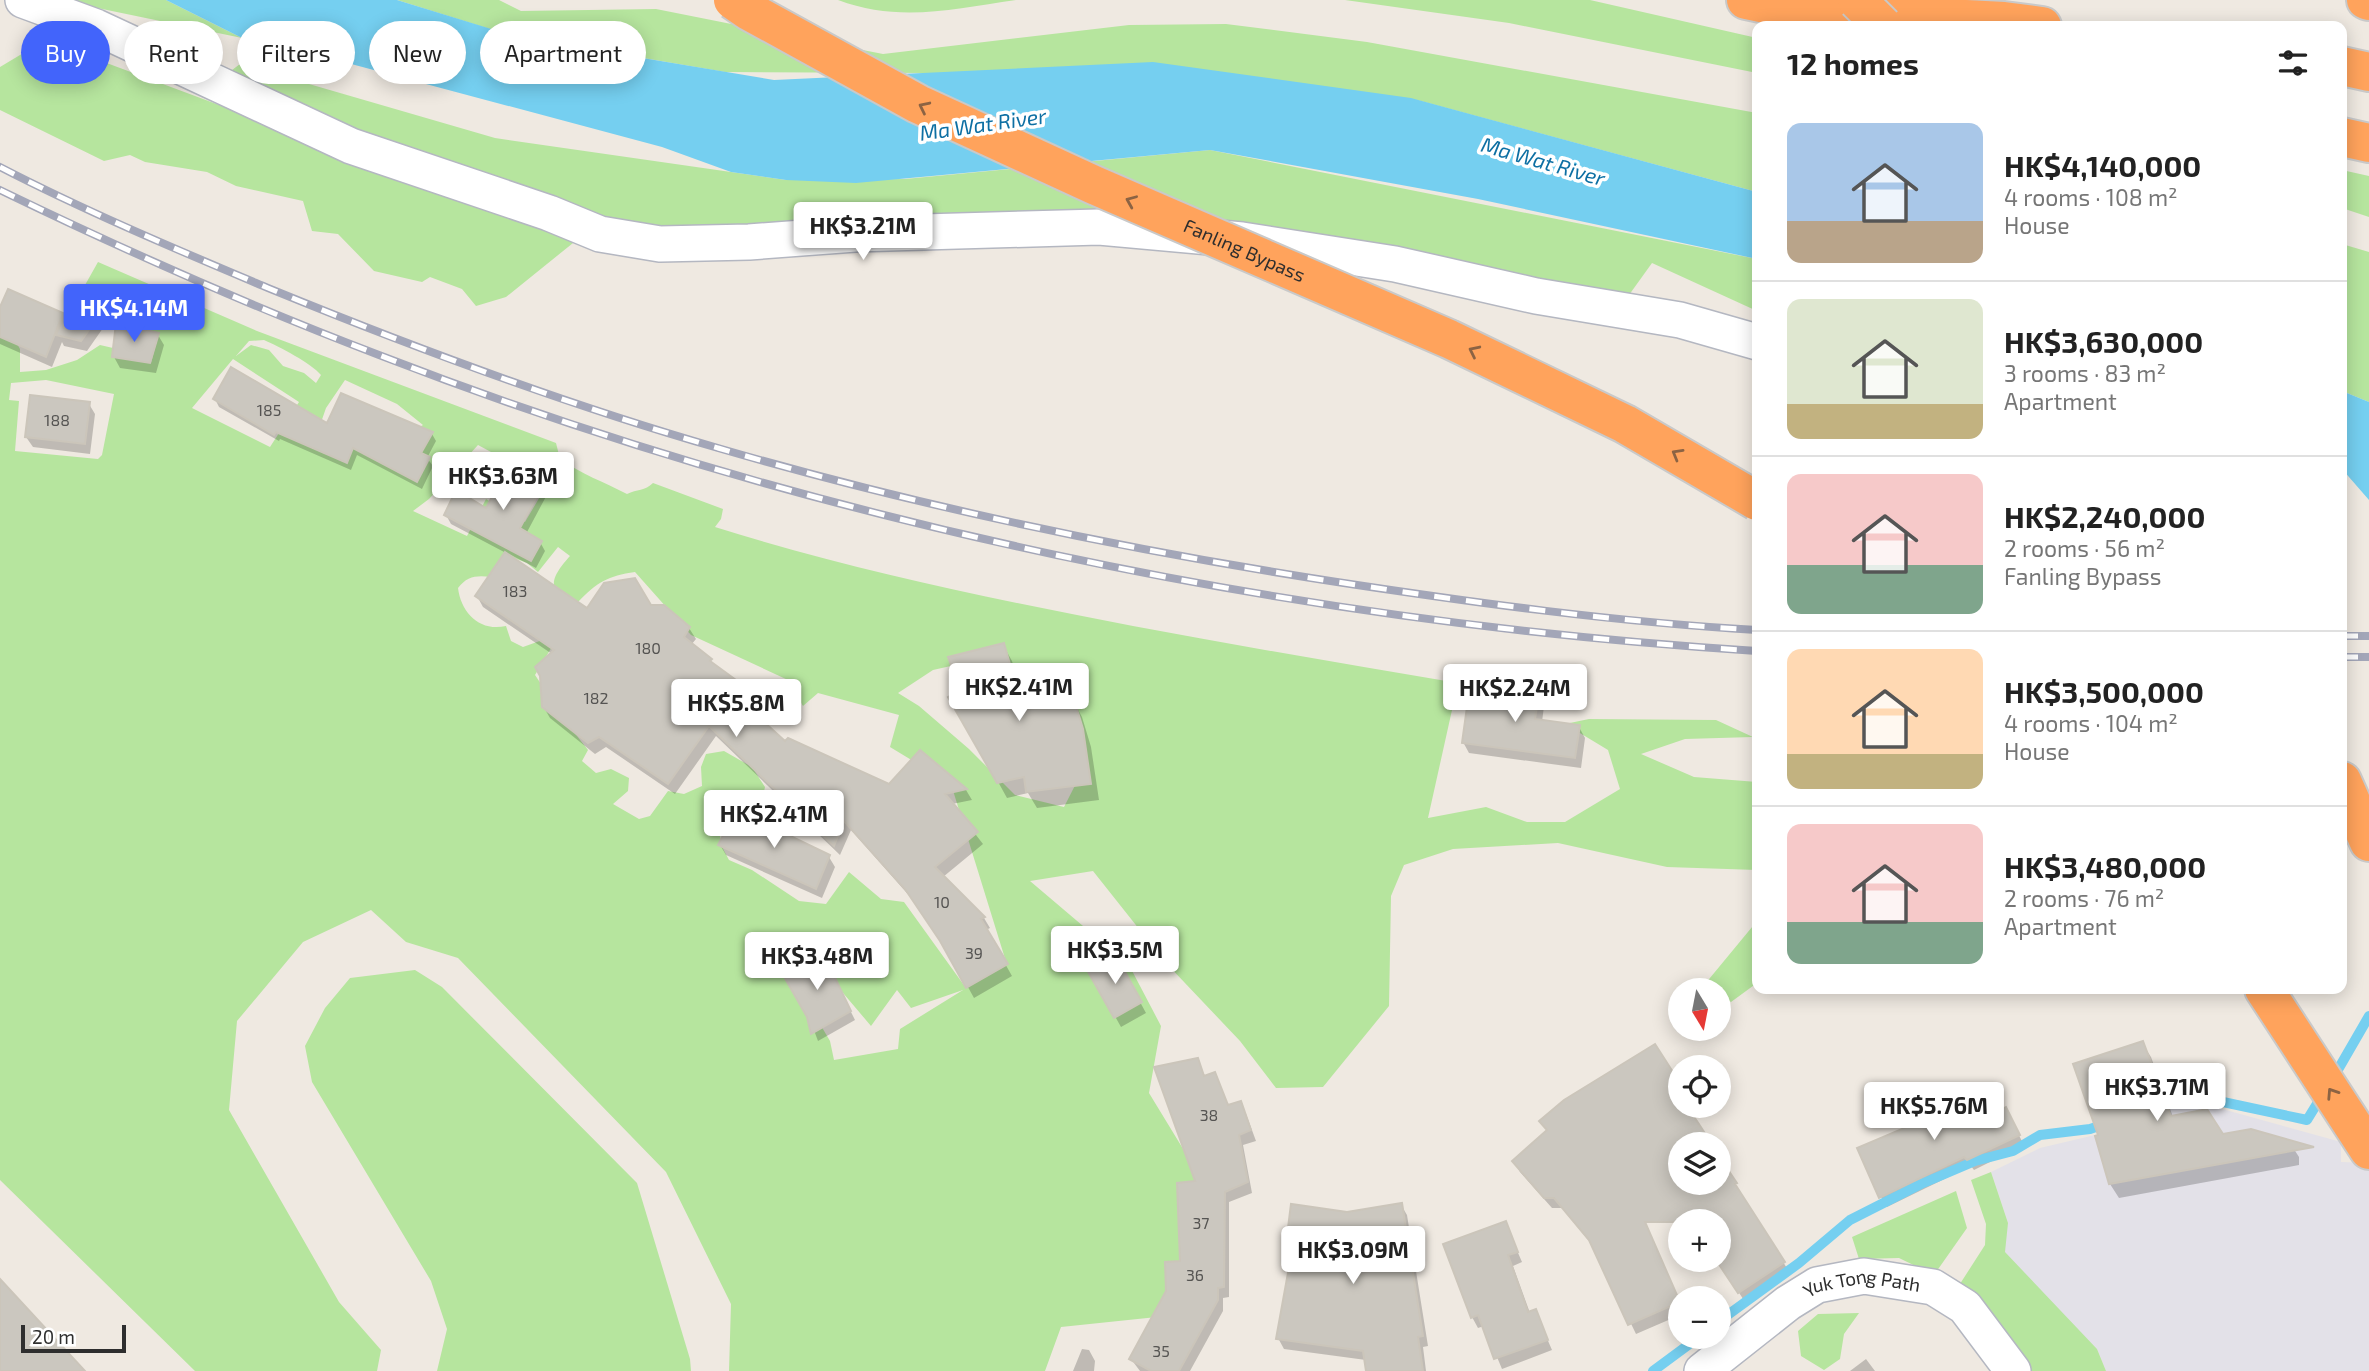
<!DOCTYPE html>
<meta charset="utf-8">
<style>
body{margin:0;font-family:"Exo 2",sans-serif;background:#f6f6f6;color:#222;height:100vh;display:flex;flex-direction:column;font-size:26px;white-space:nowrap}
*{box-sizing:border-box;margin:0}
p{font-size:23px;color:#767676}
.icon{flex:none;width:38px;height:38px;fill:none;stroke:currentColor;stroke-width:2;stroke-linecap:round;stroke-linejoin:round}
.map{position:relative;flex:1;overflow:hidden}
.drawer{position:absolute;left:1752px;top:21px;width:595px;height:973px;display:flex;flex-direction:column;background:#fff;border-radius:14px;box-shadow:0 4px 18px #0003}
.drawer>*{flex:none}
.guide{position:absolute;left:21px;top:21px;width:665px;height:63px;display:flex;gap:14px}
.needle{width:46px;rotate:170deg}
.tools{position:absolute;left:1668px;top:978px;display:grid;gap:14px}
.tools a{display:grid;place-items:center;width:63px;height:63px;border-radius:50%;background:#fff;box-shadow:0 4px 18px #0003;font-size:35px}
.scale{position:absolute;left:21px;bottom:18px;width:105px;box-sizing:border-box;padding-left:7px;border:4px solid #2e2e2e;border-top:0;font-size:19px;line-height:24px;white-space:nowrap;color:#2e2e2e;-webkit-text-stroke:5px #fff;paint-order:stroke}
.price{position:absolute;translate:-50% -60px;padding:0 16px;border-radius:7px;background:#fff;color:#222;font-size:23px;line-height:46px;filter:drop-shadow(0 2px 4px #0008)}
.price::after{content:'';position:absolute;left:50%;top:42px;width:21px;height:16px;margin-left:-10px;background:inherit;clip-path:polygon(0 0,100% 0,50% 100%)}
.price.on{background:#4264fb;color:#fff}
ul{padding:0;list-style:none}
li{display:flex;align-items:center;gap:21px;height:175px;padding:0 35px}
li+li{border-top:2px solid #e0e0e0}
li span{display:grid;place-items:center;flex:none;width:196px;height:140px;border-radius:14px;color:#555}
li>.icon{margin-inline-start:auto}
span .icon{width:84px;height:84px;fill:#fffc;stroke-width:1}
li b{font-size:30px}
h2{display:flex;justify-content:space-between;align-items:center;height:84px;padding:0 35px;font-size:30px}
.pill{padding:0 24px;border-radius:32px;background:#fff;box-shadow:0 4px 18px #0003;font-size:24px;line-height:63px}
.pill.on{background:#4264fb;color:#fff}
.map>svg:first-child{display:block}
.industrial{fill:#e3e1e8}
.green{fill:#b6e59e;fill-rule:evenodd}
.water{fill:#75cff0}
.shadow{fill:#0003}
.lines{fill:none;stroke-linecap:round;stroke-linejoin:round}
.stream{stroke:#75cff0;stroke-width:10}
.building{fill:#cbc7bf;stroke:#cbc5ba;stroke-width:2}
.minor-casing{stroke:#b4b7c1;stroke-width:38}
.highway-casing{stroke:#c9c9c9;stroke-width:42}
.minor{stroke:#fff;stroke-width:35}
.highway{stroke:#ffa35c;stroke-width:38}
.rail-casing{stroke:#a3a6b8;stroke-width:8}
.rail{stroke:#fff;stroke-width:5;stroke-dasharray:16;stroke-linecap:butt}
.highway-bridge-casing{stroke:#c9c9c9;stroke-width:42;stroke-linecap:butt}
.highway-bridge{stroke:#ffa35c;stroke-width:38}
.oneway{stroke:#8c6343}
.labels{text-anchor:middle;stroke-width:7;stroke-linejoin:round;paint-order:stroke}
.number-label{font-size:16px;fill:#555452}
.street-label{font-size:19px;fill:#2e2e2e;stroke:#fff}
.water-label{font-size:21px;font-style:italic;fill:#0d6fa3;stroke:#fff}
</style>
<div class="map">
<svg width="2369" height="1371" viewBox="0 0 2369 1371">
<rect width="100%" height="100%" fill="#efe9e1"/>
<path class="industrial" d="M2186 1099 2341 1142V1162L2369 1163V1371H2106L2097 1349 2000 1252 2008 1223 1991 1172 2040 1148 2108 1132Z"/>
<path class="green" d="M59 0H166L242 38Z
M397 0H499L521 11 656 9 883 54 1129 25 1226 24 1367 42 1757 113V192L1417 100 928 73 725 72 509 35Z
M838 0H1016C953 9 899 23 838 0Z
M1345 0H1590L1757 38V73L1509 23Z
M45 40 578 239 506 297 476 306 462 289 430 277 422 282 374 271 338 234 312 231 303 201 236 186 207 172 145 162 130 155 104 161 0 110V67Z
M240 64 495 138 786 180 905 179 1210 150 1757 259V311L1652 263 1629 295 1200 236 660 244 215 83Z
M2342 170 2369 176V217L2342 208Z
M2342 244 2369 252V402L2342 391Z
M98 262 257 331 556 443 560 459C581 474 604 482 627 494 637 489 645 491 653 483L723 509 721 519 715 527C852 570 992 599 1133 626 1241 646 1349 665 1458 683L1428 818 1486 807 1527 822H1565L1620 789 1608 750 1565 724 1589 719 1716 720 1753 737 1685 739 1641 754 1694 777 1757 782V870L1667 867 1558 843 1453 849 1404 865 1391 896 1389 1006 1323 1087 1276 1088 1240 1041 1166 963 1093 871 1030 881 1129 965 1161 1026 1149 1093 1213 1198 1176 1315 1061 1327 1045 1371H729L731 1304 666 1172 458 958 406 942 371 910 303 942 237 1021 229 1110 339 1302 381 1350 377 1371H195L0 1180V336L12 335 20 349V372L46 370 77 360 100 345 113 348V357L151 363 159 333 121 324 86 327 76 301ZM264 340C280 347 311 363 321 375L316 383 304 373 283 366 269 350 251 345 236 356 249 341ZM233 359 299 402 270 447 192 408ZM46 380 114 394 102 455 98 459 15 451 19 401 9 400 11 383ZM345 380 397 404 423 425 378 452 318 431 326 408ZM478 445 548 483 525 522 486 499 467 536 413 511 429 499ZM558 547 570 556C564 563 547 581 557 591 562 595 572 599 578 602 597 582 608 576 635 572L691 635 788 680 803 706 818 693 899 715 890 747 951 784 1007 965 966 988 904 902 881 899 849 872 826 904 799 901 752 870 729 860 721 845 720 833 748 806 763 796 765 787 752 767 724 751 706 754 701 767 702 786 684 794 668 791 650 816 639 819 613 804 628 791 629 778 611 769 596 773 582 761 588 750 570 727 535 675 553 645 548 638 523 647 511 641 506 626C480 632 461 613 458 588 467 576 477 575 491 577L514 558 527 563 538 572ZM964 663 1088 760 1064 807 1015 795 969 749 919 706 898 693 933 670ZM805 948 871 1026 897 990 911 1008 963 990 900 1029 898 1049 834 1060 830 1041 790 973 781 966Z
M1757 921V983L1731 1002 1719 993 1718 990 1705 984Z
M415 970 442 987 637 1183 690 1359 691 1371H437L447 1329 431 1281 312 1082 305 1046 325 1008 350 978Z
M1991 1172 2008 1223 2005 1252 2097 1349 2106 1371H2022L1958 1287 1985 1245 1986 1224 1971 1180Z
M1956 1191 1967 1228 1934 1275 1899 1258 1859 1259 1852 1237Z
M1859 1313 1844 1334 1840 1359 1824 1370 1801 1356 1798 1331 1818 1314Z"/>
<path class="water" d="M166 0H397L517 37 774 80 1153 62 1411 98 1757 192V259L1478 199 1210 150 856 183 786 180 731 172 662 147 284 46 242 38Z
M2342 391 2369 402V500L2342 469Z"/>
<path class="shadow" d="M104 308 110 318 87 351 64 346 62 342 52 367 0 344V311L62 315 65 319Z
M158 335 164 345 156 373 120 368 114 357Z
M215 399 328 425 432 434 436 441 427 458 433 466 422 489 357 455 351 470 280 439 279 441 219 407Z
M89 404 95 414 90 454 33 447 26 437Z
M545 480 550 489 526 534 540 542 545 551 536 568 511 555 509 557 587 610 650 607 689 628 696 639 691 645 710 660 714 667 738 685 745 696 740 702 786 744 890 786 920 753 966 790 972 800 952 804 983 844 943 877 984 918 990 928 986 930 1012 976 974 998 948 951 913 900 851 830 840 855 716 736 675 794 606 747 595 754 550 718 543 706 552 654 483 607 477 596 506 553 451 524 446 515 487 510Z
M1003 645 1012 661 1015 671 1045 683 1055 703 1073 701 1082 717 1091 747 1099 800 1037 808 1028 793 1007 798 951 697 962 690Z
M1538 696 1544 706 1542 722 1579 727 1585 738 1581 768 1469 753 1463 742Z
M720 845 829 857 835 867 822 898 726 855Z
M1115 956 1146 1013 1121 1027 1089 970Z
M818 969 831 972 855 1020 818 1041 809 1017Z
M2142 1043 2151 1057 2173 1117 2222 1136 2290 1143 2299 1157V1165L2119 1198 2110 1184 2100 1136Z
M1197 1060 1205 1077 1214 1074 1229 1107 1240 1103 1246 1114 1256 1141 1243 1145 1252 1193 1229 1202V1297L1223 1298V1311L1190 1371H1140L1131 1359 1182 1263 1198 1183Z
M1680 1086V1106H1685L1709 1144H1680V1183H1718V1159L1790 1273 1745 1302 1718 1260V1222L1610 1141 1680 1302V1315L1636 1334 1594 1247 1562 1208H1552L1520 1172 1514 1161 1547 1131 1542 1121Z
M1942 1106 1983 1122 2011 1120 2024 1145 1974 1170 1971 1166 1887 1207 1881 1197 1923 1122Z
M1401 1205 1407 1215 1428 1346 1423 1347 1426 1371H1368L1366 1360 1284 1349 1278 1338 1293 1253 1288 1243 1347 1214Z
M1505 1223 1522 1262 1513 1266 1530 1313 1535 1311 1552 1350 1502 1369 1484 1326 1478 1328 1472 1317 1445 1245Z
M1082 1349 1089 1350 1095 1361 1094 1371H1073Z
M1866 1359 1875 1371H1850Z"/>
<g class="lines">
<path class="stream" d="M2332 1080 2369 1016
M2152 1105 2181 1093 2307 1120 2323 1094
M1718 1322 1799 1263 1850 1220 1921 1184 1975 1161 2013 1151 2040 1135 2090 1129 2108 1123
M1653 1371 1699 1337"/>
</g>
<path class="building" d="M8 289 63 313 46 357 0 337V307Z
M74 292 106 306 81 341 56 335Z
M116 323 159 333 150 363 112 357Z
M231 367 327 423 341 393 433 432 421 453 430 457 417 482 353 448 347 463 276 432 274 435 213 399Z
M30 395 90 402 85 444 25 437Z
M510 463 546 479 520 528 542 541 531 561 444 515 456 490 486 508Z
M505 552 587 608 604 583 635 578 651 605H664L690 627 684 637 712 659 710 661 740 683 732 693 785 741 788 738 889 784 920 750 967 789 945 794 978 832 935 867 985 917 981 919 1008 964 966 988 940 941 905 889 844 821 834 846 709 726 668 784 599 737 588 743 542 707 540 676 535 667 554 650 475 596Z
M1004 643 1011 668 1046 682 1051 702 1074 699 1083 729 1091 784 1026 792 1024 777 997 783 948 697 960 690 948 657Z
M1470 685 1539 694 1535 719 1580 725 1575 758 1462 743Z
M736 810 830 855 816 889 718 845Z
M811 953 818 966 827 961 851 1011 811 1034 807 1017 782 973Z
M1115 954 1142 1002 1114 1018 1087 970Z
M2143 1041 2171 1116 2207 1109 2223 1134 2251 1129 2314 1147 2109 1184 2095 1136 2098 1135 2073 1064Z
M1655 1044 1680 1083V1106H1687L1712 1144H1680V1183H1718V1155L1737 1183 1735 1184 1785 1262 1738 1293 1718 1263V1222H1645L1680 1302 1628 1325 1589 1240 1554 1198H1544L1512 1161 1547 1130 1539 1121 1564 1100Z
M1198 1058 1204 1076 1215 1072 1228 1105 1241 1101 1251 1130 1239 1135 1248 1182 1225 1192 1224 1287 1218 1288V1300L1179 1371H1151L1129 1359 1166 1291 1165 1262 1180 1261 1177 1183 1195 1181 1154 1067Z
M1936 1092 1943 1103 1962 1094 1983 1119 2006 1107 2020 1135 1967 1160 1964 1157 1879 1198 1857 1148 1921 1121 1913 1103Z
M1402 1203 1423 1336 1418 1337 1423 1371H1366L1363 1351 1276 1339 1293 1245 1286 1244 1291 1204 1347 1212Z
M1506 1221 1518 1252 1508 1255 1528 1312 1536 1309 1548 1340 1494 1359 1478 1315 1471 1318 1443 1244Z
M0 1279 85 1371H0Z"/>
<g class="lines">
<g class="minor-casing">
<g id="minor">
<path d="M23 0 96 27 351 146 549 213 600 234 660 244 749 242 855 234 1099 227 1242 240 1395 264 1536 296 1680 320 1757 342"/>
<path id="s1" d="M1702 1371 1788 1303 1817 1285 1864 1276 1933 1287 1965 1307 2013 1371"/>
</g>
</g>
<g class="highway-casing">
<path id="highway" d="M1746 0 1794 10 2004 21 2042 26
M2366 0 2369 1
M2342 66 2369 72
M2342 137 2369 143
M2342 781 2369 842
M2264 989 2369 1150"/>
</g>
<use href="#minor" class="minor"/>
<use href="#highway" class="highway"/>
<g class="rail-casing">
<path id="rail" d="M0 167C87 212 178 250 268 288 415 348 565 404 718 448 921 507 1128 550 1337 582 1476 603 1616 622 1757 630
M0 190C124 250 250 306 379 355 813 523 1293 622 1757 651
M2342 636H2369
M2342 657H2369"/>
</g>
<use href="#rail" class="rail"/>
<g class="highway-bridge-casing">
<g id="highway-bridge">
<path id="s2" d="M733 0 749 11 918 104 1094 185 1449 339 1625 424 1757 501"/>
<path d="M1857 0 1883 26"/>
</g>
</g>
<use href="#highway-bridge" class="highway-bridge"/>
</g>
<defs><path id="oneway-chevron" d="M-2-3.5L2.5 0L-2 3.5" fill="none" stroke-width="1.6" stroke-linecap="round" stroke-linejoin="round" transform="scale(1.75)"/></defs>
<g class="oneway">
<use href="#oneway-chevron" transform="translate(924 107) rotate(-154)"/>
<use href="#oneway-chevron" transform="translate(1131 201) rotate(-157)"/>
<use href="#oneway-chevron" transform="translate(1474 351) rotate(-154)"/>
<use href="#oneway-chevron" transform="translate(1677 454) rotate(-150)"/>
<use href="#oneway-chevron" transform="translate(2332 1093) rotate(-123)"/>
</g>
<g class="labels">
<g class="number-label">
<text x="269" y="416">185</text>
<text x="57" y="426">188</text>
<text x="515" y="597">183</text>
<text x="648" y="654">180</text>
<text x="596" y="704">182</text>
<text x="942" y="908">10</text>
<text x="974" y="959">39</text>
<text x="1209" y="1121">38</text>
<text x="1201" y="1229">37</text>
<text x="1195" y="1281">36</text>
<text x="1161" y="1357">35</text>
</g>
<g class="street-label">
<text dy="7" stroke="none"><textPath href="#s2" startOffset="570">Fanling Bypass</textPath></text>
<text dy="7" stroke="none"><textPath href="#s1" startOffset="189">Yuk Tong Path</textPath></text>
</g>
<g class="water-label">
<text transform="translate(983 125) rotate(-8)" y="7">Ma Wat River</text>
<text transform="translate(1543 162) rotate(16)" y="7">Ma Wat River</text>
</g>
</g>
</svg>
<div class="tools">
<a><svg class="needle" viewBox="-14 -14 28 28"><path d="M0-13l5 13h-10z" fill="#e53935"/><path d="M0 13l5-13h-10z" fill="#767676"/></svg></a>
<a><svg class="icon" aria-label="locate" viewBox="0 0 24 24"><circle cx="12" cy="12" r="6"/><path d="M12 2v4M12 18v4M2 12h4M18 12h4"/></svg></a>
<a><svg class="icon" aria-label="layers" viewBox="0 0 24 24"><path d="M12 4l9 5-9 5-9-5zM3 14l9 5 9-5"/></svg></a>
<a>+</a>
<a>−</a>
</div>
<div class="scale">20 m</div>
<b class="price" style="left:863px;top:262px">HK$3.21M</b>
<b class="price on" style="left:134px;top:344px">HK$4.14M</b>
<b class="price" style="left:503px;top:512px">HK$3.63M</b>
<b class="price" style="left:1019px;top:723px">HK$2.41M</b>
<b class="price" style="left:1515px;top:724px">HK$2.24M</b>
<b class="price" style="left:736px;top:739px">HK$5.8M</b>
<b class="price" style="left:774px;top:850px">HK$2.41M</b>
<b class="price" style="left:1115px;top:986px">HK$3.5M</b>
<b class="price" style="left:817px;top:992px">HK$3.48M</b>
<b class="price" style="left:2157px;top:1123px">HK$3.71M</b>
<b class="price" style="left:1934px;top:1142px">HK$5.76M</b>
<b class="price" style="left:1353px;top:1286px">HK$3.09M</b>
<div class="guide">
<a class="pill on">Buy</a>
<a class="pill">Rent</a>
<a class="pill">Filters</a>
<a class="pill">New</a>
<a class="pill">Apartment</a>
</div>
<section class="drawer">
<h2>12 homes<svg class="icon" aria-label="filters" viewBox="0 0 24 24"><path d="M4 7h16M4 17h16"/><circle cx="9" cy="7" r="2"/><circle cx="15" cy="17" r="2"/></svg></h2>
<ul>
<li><span style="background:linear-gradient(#a9c7e8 70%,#b9a48a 0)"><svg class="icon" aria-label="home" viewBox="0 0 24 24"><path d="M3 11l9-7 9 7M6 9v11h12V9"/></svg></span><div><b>HK$4,140,000</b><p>4 rooms · 108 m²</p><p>House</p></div></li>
<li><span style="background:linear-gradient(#dfe7d0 75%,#c2b280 0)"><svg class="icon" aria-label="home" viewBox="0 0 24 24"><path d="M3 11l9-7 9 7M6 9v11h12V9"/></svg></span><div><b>HK$3,630,000</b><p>3 rooms · 83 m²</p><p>Apartment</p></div></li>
<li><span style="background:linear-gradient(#f6c9c9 65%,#7fa58c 0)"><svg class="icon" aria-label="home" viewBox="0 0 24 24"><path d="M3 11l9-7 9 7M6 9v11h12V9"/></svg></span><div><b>HK$2,240,000</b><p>2 rooms · 56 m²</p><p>Fanling Bypass</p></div></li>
<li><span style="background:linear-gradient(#ffd9b3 75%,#c2b280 0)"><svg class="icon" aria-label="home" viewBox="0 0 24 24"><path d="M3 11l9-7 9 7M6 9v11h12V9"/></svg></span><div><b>HK$3,500,000</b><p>4 rooms · 104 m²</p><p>House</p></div></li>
<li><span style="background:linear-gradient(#f6c9c9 70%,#7fa58c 0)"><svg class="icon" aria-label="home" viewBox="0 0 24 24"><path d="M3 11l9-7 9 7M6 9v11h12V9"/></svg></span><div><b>HK$3,480,000</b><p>2 rooms · 76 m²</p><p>Apartment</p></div></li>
</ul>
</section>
</div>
